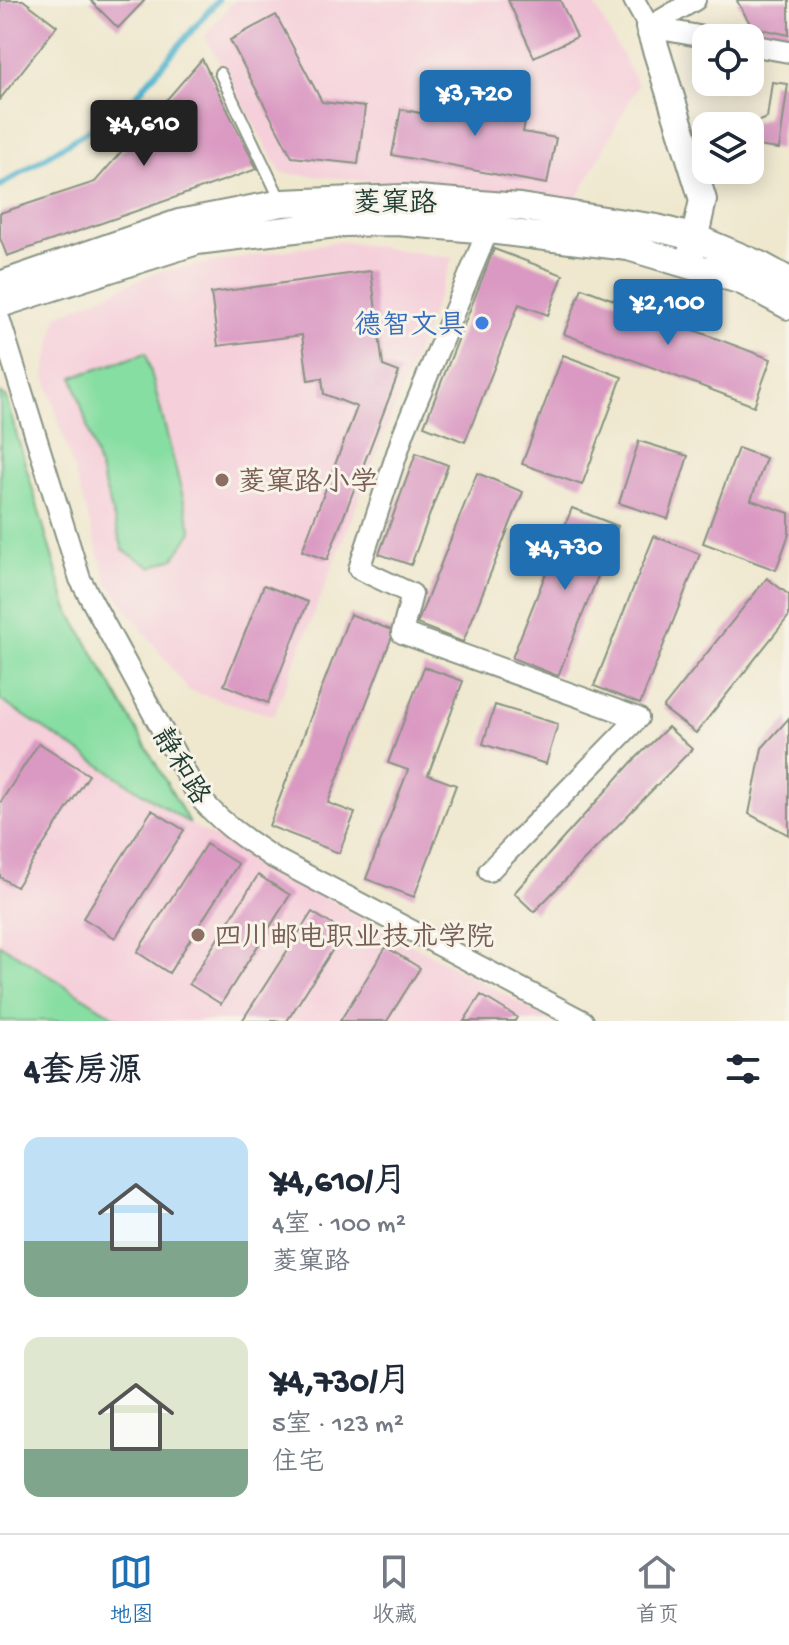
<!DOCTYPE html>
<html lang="zh">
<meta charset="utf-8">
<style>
body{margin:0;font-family:"Gochi Hand","LXGW WenKai TC",sans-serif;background:#f2f2f3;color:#1f2937;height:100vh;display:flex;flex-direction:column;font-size:30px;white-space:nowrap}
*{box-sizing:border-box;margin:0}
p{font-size:26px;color:#747a83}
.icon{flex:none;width:44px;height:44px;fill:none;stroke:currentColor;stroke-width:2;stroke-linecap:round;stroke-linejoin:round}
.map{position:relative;height:1021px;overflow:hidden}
.sheet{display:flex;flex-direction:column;background:#fff;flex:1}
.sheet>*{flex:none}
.buttons{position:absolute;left:692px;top:24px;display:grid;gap:16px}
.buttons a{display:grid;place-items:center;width:72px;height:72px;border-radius:16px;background:#fff;box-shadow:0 4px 20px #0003;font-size:40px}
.price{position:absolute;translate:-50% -68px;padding:0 18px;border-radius:8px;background:#1f6fb2;color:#fff;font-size:26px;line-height:52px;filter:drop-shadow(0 2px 4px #0008)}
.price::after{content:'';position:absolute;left:50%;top:48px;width:24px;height:18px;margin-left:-12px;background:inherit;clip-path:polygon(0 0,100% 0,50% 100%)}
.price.active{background:#222;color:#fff}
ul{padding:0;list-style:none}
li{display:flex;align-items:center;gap:24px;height:200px;padding:0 24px}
li span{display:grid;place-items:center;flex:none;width:224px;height:160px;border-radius:16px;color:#555}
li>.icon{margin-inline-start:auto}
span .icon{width:96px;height:96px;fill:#fffc;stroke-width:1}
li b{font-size:34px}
h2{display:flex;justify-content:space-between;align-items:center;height:96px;padding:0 24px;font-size:34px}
.dock{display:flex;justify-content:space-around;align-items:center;height:112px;border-top:2px solid #e0e1e3;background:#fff;font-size:22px;color:#747a83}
.dock a{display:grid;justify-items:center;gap:4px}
.dock .active{color:#1f6fb2}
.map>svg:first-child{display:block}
.built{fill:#f5cfda}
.green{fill:#87dea2;stroke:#538e6b;stroke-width:2}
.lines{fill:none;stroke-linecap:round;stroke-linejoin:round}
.stream{stroke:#4fb4ce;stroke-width:6}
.building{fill:#da99c2}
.service-casing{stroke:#879282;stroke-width:14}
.minor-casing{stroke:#879282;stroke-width:24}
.tertiary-casing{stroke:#879282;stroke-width:30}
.service{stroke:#fff;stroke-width:10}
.minor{stroke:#fff;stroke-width:20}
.tertiary{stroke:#fff;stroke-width:26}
.shop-dot{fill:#3f7fe0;stroke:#f7f3e8;stroke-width:3}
.education-dot{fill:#8d6e63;stroke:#f7f3e8;stroke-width:3}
.labels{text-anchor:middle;stroke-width:6;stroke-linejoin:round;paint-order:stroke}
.street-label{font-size:28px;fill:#1f3d34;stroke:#f7f3e8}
.shop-label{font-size:28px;fill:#366cbe;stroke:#f7f3e8;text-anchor:end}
.education-label{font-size:28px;fill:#785e54;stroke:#f7f3e8;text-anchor:start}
</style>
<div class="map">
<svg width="789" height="1021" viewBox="0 0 789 1021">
<rect width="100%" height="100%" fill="#f7f3e8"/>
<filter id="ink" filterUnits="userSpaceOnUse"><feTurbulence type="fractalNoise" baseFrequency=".0125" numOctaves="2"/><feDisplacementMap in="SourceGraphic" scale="16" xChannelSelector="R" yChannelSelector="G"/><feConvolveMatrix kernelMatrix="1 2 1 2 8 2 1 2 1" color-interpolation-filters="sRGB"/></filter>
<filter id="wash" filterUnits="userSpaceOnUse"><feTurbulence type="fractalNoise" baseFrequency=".006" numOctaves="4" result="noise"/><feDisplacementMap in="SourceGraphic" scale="32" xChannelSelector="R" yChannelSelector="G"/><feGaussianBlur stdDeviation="1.8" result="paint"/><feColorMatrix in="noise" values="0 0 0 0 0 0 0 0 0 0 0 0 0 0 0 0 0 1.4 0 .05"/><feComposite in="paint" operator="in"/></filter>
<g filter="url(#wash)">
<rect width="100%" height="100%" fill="#efe8cf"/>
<path class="built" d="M235 0H592L638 85 577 199 281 173 205 36Z
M340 241 453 258 274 716 189 691 108 584 45 375 57 316 157 272Z
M0 700 190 824 553 1021H0Z"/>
<path class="green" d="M146 353 192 532 174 558 152 567 123 550 73 377Z
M0 393 6 398 67 607 190 824 0 700Z
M0 944 121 1021H0Z"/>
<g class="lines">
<path class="stream" d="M0 186 128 105 218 0"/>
</g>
<g id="blocks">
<path class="building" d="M0 0H23L57 26 0 99Z
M90 0H145L118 28Z
M508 0H560L577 37 534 57Z
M738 0H789V35L752 27 737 1Z
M276 15 322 102 365 107 358 164 292 157 230 40Z
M202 59 257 169 7 256 0 238V213L95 182Z
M772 82 788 84 779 149 750 145 753 123 767 118Z
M433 91 528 109 523 132 556 138 547 184 392 155 401 109 429 115Z
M494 249 563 275 548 315 519 304 465 442 424 426Z
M371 271 383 366 399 372 327 560 302 551 357 407 324 394 322 378 308 380 302 335 218 346 211 293Z
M582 288 771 359 754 406 564 334Z
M563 355 622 377 582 485 522 464Z
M639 441 688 456 668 519 619 503Z
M738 448 766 458 751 500 789 513V534L776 570 703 543Z
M416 453 448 465 411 565 379 554Z
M477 473 523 492 463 642 417 624Z
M572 508 618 526 558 676 512 658Z
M654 536 700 554 640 704 594 686Z
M767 578 789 595V616L696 733 663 708Z
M264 585 308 602 268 703 224 685Z
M350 614 394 631 328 803 355 813 339 853 269 826Z
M424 667 463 681 428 775 456 785 414 897 366 879 408 770 388 763Z
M495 705 558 724 546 764 483 744Z
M789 718V835L749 814 762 748Z
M668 727 692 749 534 912 514 893 632 762Z
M39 743 89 775 16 887 0 877V803Z
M152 810 184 830 115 938 83 918Z
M206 844 238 864 169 973 137 952Z
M258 875 290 895 221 1004 189 984Z
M312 912 344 932 287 1021H242Z
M386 947 420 968 387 1021H340Z
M481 995 517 1017 515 1021H464Z"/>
</g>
</g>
<g filter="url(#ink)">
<use href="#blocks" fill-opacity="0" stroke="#879282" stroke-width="2"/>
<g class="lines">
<g class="service-casing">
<path id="service" d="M220 73 281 201"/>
</g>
<g class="minor-casing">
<path id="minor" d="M634 0 649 27 710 38
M649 27 695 0
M750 45 789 52
M488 230 404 432 359 569 412 594 402 633 638 718 489 871
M0 321 80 579 197 794C218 821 244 838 272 857L583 1021"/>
</g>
<g class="tertiary-casing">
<path id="tertiary" d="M649 27 703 200 691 254
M0 285 179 223 282 203 404 198 520 207 657 228 696 238 760 265 789 281
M0 304 197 241 344 223 397 222 488 230 628 247 742 281 789 306"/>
</g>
<use href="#service" class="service"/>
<use href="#minor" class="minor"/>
<use href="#tertiary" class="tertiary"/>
</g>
</g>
<circle class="shop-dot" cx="482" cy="323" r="8"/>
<g class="education-dot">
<circle cx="222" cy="480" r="8"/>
<circle cx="198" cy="935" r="8"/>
</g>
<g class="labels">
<g class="street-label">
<text x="395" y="211">菱窠路</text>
<text transform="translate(183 765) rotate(59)" y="10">静和路</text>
</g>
<g class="shop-label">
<text x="466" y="333">德智文具</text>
</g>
<g class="education-label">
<text x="238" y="490">菱窠路小学</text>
<text x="214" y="945">四川邮电职业技术学院</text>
</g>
</g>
</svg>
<div class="buttons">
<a><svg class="icon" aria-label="locate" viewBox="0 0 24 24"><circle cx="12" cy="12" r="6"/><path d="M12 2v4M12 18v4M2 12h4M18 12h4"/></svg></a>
<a><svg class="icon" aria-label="layers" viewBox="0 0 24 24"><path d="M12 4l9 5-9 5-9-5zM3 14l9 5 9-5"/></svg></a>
</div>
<b class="price" style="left:475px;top:138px">¥3,720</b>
<b class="price active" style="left:144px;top:168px">¥4,610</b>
<b class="price" style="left:668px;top:347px">¥2,100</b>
<b class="price" style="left:565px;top:592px">¥4,730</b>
</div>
<section class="sheet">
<h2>4套房源<svg class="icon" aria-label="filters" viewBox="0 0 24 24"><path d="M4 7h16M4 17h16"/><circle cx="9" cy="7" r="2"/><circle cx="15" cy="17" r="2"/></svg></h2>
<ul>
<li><span style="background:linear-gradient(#bfe0f5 65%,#7fa58c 0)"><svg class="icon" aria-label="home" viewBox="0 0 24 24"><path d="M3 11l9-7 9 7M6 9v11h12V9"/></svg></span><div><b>¥4,610/月</b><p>4室 · 100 m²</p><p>菱窠路</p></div></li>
<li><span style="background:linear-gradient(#dfe7d0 70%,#7fa58c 0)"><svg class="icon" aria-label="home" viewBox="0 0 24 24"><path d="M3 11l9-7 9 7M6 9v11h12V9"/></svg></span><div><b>¥4,730/月</b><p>5室 · 123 m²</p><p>住宅</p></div></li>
</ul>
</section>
<nav class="dock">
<a class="active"><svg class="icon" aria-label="map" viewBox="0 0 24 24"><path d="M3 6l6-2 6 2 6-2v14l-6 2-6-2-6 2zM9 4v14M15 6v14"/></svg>地图</a>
<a><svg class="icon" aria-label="saved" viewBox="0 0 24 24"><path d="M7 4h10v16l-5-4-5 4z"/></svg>收藏</a>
<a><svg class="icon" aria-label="home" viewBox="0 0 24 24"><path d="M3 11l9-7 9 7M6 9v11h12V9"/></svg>首页</a>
</nav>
